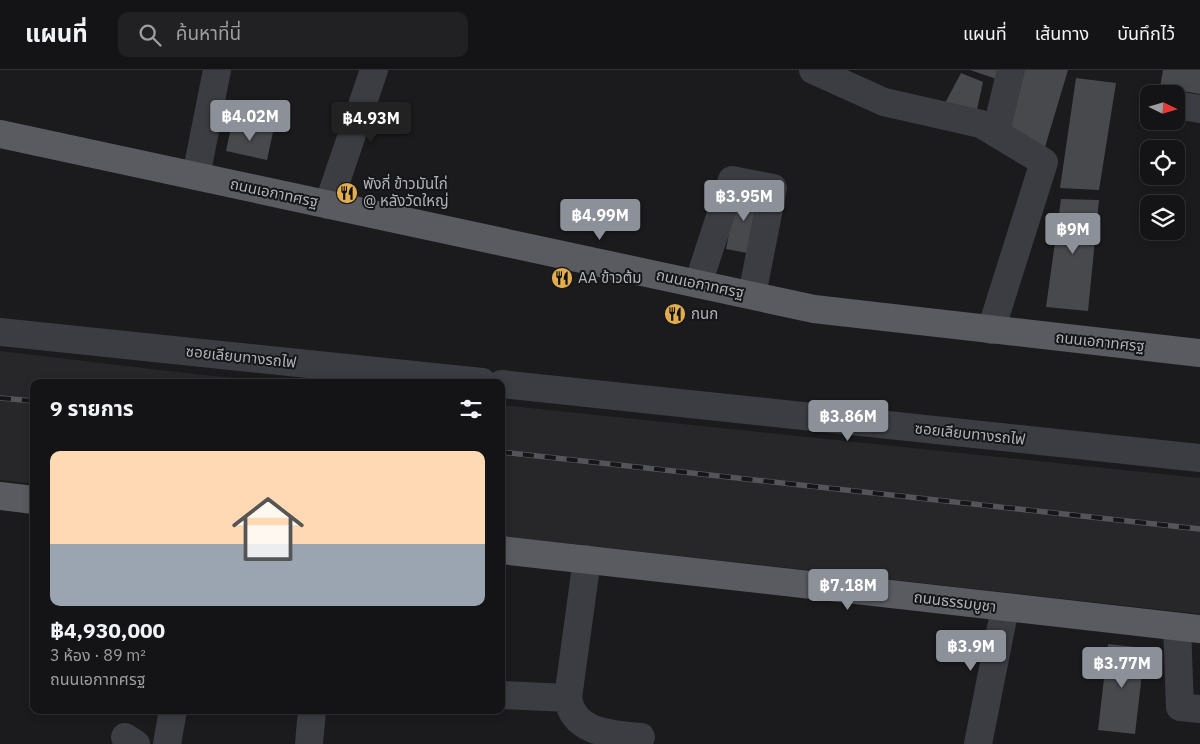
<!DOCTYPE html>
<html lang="th">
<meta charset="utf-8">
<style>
body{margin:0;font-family:"IBM Plex Sans","Noto Sans Thai",sans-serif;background:#212123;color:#f1f3f6;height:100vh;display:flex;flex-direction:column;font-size:19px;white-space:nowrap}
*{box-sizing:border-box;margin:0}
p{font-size:16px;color:#9d9ea1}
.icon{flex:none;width:28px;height:28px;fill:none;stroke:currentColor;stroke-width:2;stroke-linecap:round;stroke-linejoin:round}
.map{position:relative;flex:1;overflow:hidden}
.details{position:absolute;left:30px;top:309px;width:475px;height:335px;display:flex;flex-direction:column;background:#141416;border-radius:10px;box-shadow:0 2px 8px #0003,0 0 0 1px #333335}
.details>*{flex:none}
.needle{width:32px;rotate:95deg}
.controls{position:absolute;left:1140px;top:15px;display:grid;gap:10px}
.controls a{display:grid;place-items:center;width:45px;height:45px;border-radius:10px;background:#141416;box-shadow:0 2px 8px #0003,0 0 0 1px #333335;font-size:25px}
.price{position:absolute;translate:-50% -42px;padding:0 11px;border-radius:5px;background:#8c9099;color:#fff;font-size:16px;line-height:32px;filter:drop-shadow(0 1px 2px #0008)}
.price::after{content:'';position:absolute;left:50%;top:30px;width:15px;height:11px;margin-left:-8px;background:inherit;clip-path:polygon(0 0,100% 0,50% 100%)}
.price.selected{background:#222;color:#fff}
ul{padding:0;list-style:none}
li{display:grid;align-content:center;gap:10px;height:265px;padding:0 20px}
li+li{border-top:1px solid #333335}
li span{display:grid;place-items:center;height:155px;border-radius:10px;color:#555}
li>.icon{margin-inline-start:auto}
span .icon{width:90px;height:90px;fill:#fffc;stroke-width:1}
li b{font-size:21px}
h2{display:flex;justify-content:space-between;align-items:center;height:60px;padding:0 20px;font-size:21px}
header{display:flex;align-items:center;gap:30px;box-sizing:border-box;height:70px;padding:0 25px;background:#141416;border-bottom:1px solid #333335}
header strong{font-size:24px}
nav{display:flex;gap:28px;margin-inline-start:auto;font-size:18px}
.search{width:350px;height:45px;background:#212123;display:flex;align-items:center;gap:12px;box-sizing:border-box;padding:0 18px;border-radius:10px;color:#9d9ea1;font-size:19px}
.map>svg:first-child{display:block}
.built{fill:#27272a}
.building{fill:#48494d}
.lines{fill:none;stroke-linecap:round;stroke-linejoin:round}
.minor{stroke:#3c3d42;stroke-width:28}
.major{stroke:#595b60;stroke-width:28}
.rail-casing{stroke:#54555a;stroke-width:5.5}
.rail{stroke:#161618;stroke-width:4;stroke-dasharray:11;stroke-linecap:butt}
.labels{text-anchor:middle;stroke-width:4;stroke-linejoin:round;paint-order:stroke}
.poi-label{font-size:15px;fill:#afb3bb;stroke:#161618;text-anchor:start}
.street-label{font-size:15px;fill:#afb3bb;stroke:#161618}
</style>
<header>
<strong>แผนที่</strong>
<div class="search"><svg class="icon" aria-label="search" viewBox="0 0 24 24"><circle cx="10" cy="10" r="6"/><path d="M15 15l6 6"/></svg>ค้นหาที่นี่</div>
<nav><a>แผนที่</a><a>เส้นทาง</a><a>บันทึกไว้</a></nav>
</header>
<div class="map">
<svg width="1200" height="674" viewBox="0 0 1200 674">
<rect width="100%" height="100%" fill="#1b1b1d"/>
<path class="built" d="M0 281 194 304 276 312H34V414L0 410Z
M501 335 1200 408V544L501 466Z"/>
<path class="building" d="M970 0H1009L1008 13Z
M1023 0H1068L1045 77 1005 59Z
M1163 0H1200V24L1160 17Z
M961 3 983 12 976 44 944 35Z
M1076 8 1116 13 1099 120 1060 118Z
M232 53 273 62 267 90 226 81Z
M737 120 763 125 752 184 726 179Z
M1061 129 1099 130 1088 241 1046 237Z
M1108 574 1145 578 1135 664 1098 660Z"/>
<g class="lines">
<path class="minor" d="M813 0 884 32 981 54 1044 92 991 260
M1176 35 1200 39
M996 62 1011 0
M196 106 217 0
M328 135 374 0
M698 214 732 110 773 118 752 225
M0 262 482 312
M501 314 1200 388
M1177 557 1180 637 1200 639
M501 625 568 628 587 489
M568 628C573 664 613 664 641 667
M125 667 136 674
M167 674 173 640
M309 674 312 640
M978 674 1005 538"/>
<path class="major" d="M0 64 814 239 1200 283
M0 426 34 430
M501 480 1200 559"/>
<g class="rail-casing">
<path id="rail" d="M0 328 34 331
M501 382 1200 459"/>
</g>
<use href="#rail" class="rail"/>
</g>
<defs>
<g id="restaurant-disc" transform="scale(1.125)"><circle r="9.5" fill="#e1ad4f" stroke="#161618"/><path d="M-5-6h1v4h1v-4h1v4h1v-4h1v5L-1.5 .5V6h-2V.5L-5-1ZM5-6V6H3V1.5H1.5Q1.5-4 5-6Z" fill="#111"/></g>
</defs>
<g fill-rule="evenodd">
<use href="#restaurant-disc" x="347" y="123"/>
<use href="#restaurant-disc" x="562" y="208"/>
<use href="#restaurant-disc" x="675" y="244"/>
</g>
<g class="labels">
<g class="poi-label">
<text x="363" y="119">พังกี่ ข้าวมันไก่<tspan x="363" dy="17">@ หลังวัดใหญ่</tspan></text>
<text x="578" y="213">AA ข้าวต้ม</text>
<text x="691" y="249">กนก</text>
</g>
<g class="street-label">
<text transform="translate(274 123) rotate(12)" y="5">ถนนเอกาทศรฐ</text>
<text transform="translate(700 214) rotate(12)" y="5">ถนนเอกาทศรฐ</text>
<text transform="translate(1100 272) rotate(6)" y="5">ถนนเอกาทศรฐ</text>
<text transform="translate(241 287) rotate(6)" y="5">ซอยเลียบทางรถไฟ</text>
<text transform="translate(970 364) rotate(6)" y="5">ซอยเลียบทางรถไฟ</text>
<text transform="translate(955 532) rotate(7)" y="5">ถนนธรรมบูชา</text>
</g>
</g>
</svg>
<div class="controls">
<a><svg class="needle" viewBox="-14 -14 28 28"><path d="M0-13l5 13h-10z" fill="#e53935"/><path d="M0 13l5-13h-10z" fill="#9d9ea1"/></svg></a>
<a><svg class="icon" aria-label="locate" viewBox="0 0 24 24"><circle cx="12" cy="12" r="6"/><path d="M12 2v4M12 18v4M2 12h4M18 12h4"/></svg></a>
<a><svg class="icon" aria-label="layers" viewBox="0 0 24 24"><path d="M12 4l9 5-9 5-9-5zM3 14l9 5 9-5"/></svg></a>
</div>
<b class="price" style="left:250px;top:72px">฿4.02M</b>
<b class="price selected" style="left:371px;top:74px">฿4.93M</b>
<b class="price" style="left:744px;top:152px">฿3.95M</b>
<b class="price" style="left:600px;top:171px">฿4.99M</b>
<b class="price" style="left:1073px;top:185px">฿9M</b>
<b class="price" style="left:848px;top:372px">฿3.86M</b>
<b class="price" style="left:848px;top:541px">฿7.18M</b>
<b class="price" style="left:971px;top:602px">฿3.9M</b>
<b class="price" style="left:1122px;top:619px">฿3.77M</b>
<section class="details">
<h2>9 รายการ<svg class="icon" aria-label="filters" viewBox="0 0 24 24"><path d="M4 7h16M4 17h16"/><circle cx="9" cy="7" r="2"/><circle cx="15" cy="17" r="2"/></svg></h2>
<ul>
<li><span style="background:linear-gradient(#ffd9b3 60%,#9aa5b1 0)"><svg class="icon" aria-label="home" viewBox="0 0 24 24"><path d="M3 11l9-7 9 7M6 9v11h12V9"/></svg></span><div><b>฿4,930,000</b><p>3 ห้อง · 89 m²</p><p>ถนนเอกาทศรฐ</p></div></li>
</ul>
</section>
</div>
